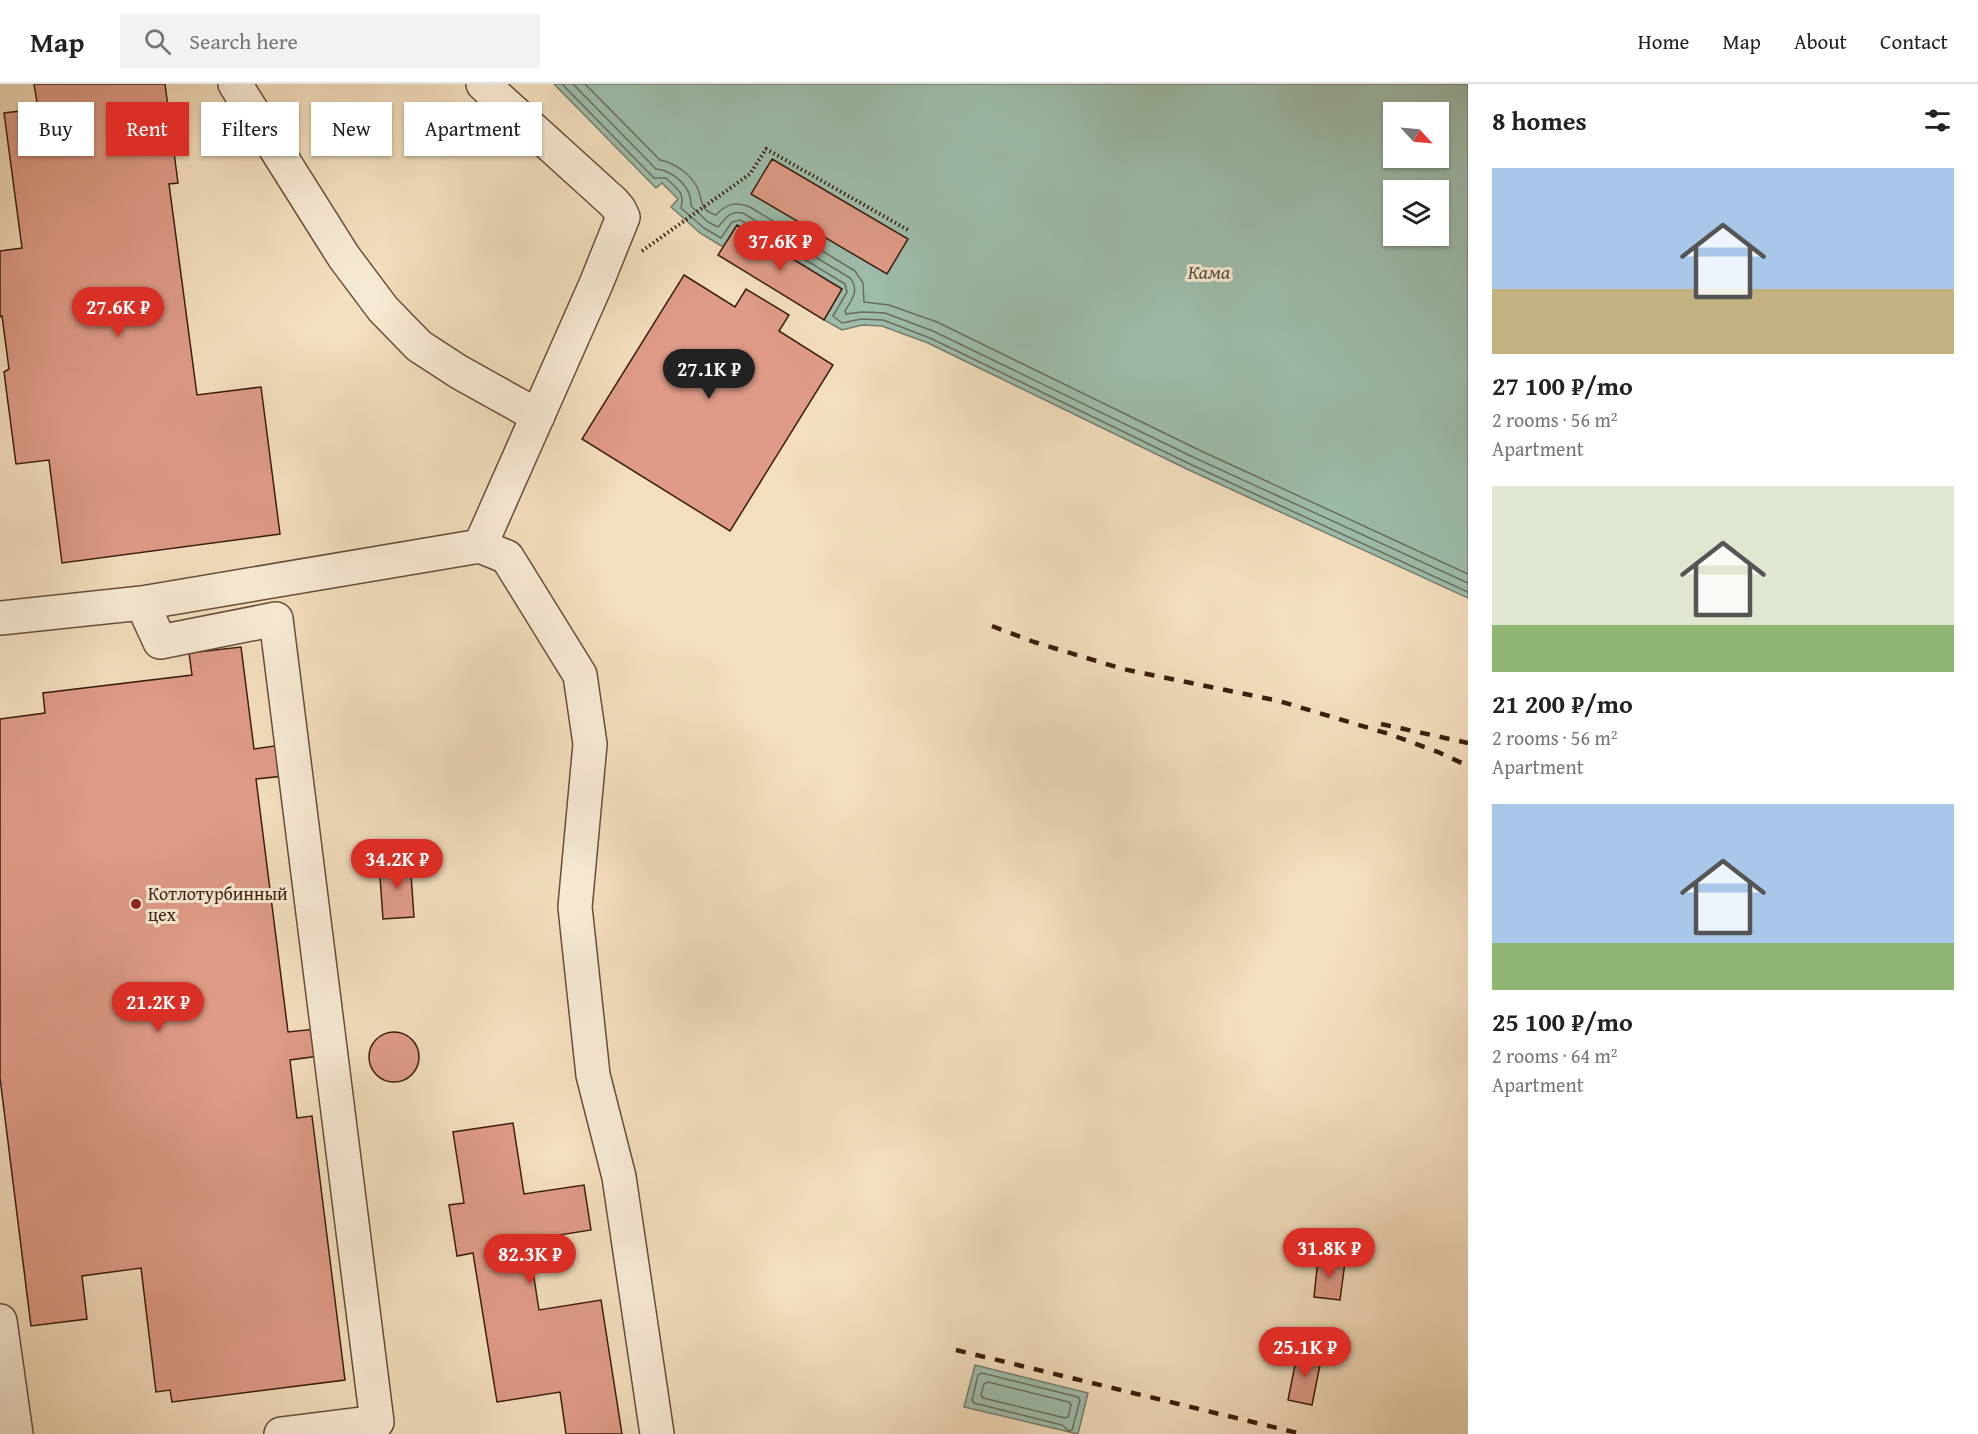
<!DOCTYPE html>
<meta charset="utf-8">
<style>
body{margin:0;font-family:"Gentium Book Plus",serif;background:#f2f2f2;color:#222;height:100vh;display:flex;flex-direction:column;font-size:22px;white-space:nowrap}
*{box-sizing:border-box;margin:0}
p{font-size:20px;color:#767676}
.icon{flex:none;width:33px;height:33px;fill:none;stroke:currentColor;stroke-width:2;stroke-linecap:round;stroke-linejoin:round}
.map{position:relative;flex:1;overflow:hidden}
.panel{display:flex;flex-direction:column;background:#fff;width:510px}
.panel>*{flex:none}
.guide{position:absolute;left:18px;top:18px;width:570px;height:54px;display:flex;gap:12px}
.needle{width:39px;rotate:116deg}
.fabs{position:absolute;left:1383px;top:18px;display:grid;gap:12px}
.fabs a{display:grid;place-items:center;width:66px;height:66px;border-radius:0px;background:#fff;box-shadow:0 2px 4px #0004;font-size:30px}
.price{position:absolute;translate:-50% -51px;padding:0 14px;border-radius:21px;background:#d93025;color:#fff;font-size:20px;line-height:39px;filter:drop-shadow(0 2px 3px #0008)}
.price::after{content:'';position:absolute;left:50%;top:36px;width:18px;height:14px;margin-left:-9px;background:inherit;clip-path:polygon(0 0,100% 0,50% 100%)}
.price.on{background:#222;color:#fff}
ul{padding:0;list-style:none}
li{display:grid;align-content:center;gap:12px;height:318px;padding:0 24px}
li span{display:grid;place-items:center;height:186px;border-radius:0px;color:#555}
li>.icon{margin-inline-start:auto}
span .icon{width:108px;height:108px;fill:#fffc;stroke-width:1}
li b{font-size:26px}
h2{display:flex;justify-content:space-between;align-items:center;height:72px;padding:0 24px;font-size:26px}
.pill{padding:0 21px;border-radius:0px;background:#fff;box-shadow:0 2px 4px #0004;font-size:21px;line-height:54px}
.pill.on{background:#d93025;color:#fff}
header{display:flex;align-items:center;gap:36px;box-sizing:border-box;height:84px;padding:0 30px;background:#fff;border-bottom:2px solid #e0e0e0}
header strong{font-size:28px}
nav{display:flex;gap:33px;margin-inline-start:auto;font-size:21px}
.search{width:420px;height:54px;background:#f2f2f2;display:flex;align-items:center;gap:15px;box-sizing:border-box;padding:0 21px;border-radius:0px;color:#767676;font-size:22px}
main{display:flex;flex:1;min-height:0}
.map>svg:first-child{display:block}
.water{fill:#9dbdac;stroke:#757d6c;stroke-width:1.5;fill-rule:evenodd}
.lines{fill:none;stroke-linecap:round;stroke-linejoin:round}
.shore{stroke:#6c6d5c;stroke-width:1.5}
.building{fill:#df9b87;stroke:#3a1d0d;stroke-width:1.5}
.minor-casing{stroke:#684d39;stroke-width:36}
.path{stroke:#3a1d0d;stroke-width:4;stroke-dasharray:1.5 3;stroke-linecap:butt}
.minor{stroke:#f7ead4;stroke-width:33}
.rail{stroke:#3a1d0d;stroke-width:4.5;stroke-dasharray:10 10;stroke-linecap:butt}
.poi-dot{fill:#8f2418;stroke:#f7ead4;stroke-width:2}
.labels{text-anchor:middle;stroke-width:6;stroke-linejoin:round;paint-order:stroke}
.poi-label{font-size:18px;fill:#3a1d0d;stroke:#f7ead4;text-anchor:start}
.water-label{font-size:20px;font-style:italic;fill:#584d3d;stroke:#f7ead4}
</style>
<header>
<strong>Map</strong>
<div class="search"><svg class="icon" aria-label="search" viewBox="0 0 24 24"><circle cx="10" cy="10" r="6"/><path d="M15 15l6 6"/></svg>Search here</div>
<nav><a>Home</a><a>Map</a><a>About</a><a>Contact</a></nav>
</header>
<main>
<div class="map">
<svg width="1468" height="1350" viewBox="0 0 1468 1350">
<rect width="100%" height="100%" fill="#f3debd"/>
<filter id="stains"><feTurbulence type="fractalNoise" baseFrequency=".00333" numOctaves="4"/><feColorMatrix values="0 0 0 0 .2 0 0 0 0 .09 0 0 0 0 .02 0 0 0 .5 -.17"/></filter>
<radialGradient id="worn" r=".72"><stop offset=".6" stop-color="#630" stop-opacity="0"/><stop offset="1" stop-color="#630" stop-opacity=".3"/></radialGradient>
<path class="water" d="M554 0H1468V514L1189 386 928 259 882 242 862 241 842 246 824 236 842 205 737 141 723 163 700 149 671 123 678 115 662 99 656 104ZM1394 28H1438V74H1394ZM1394 106H1438V152H1394Z
M975 1281 1088 1309 1078 1350 964 1323Z"/>
<g class="lines">
<path class="shore" d="M562 0 654 94H666C677 105 685 108 681 124L704 144 721 154 732 138 740 136 845 200 847 208 833 232 842 239 861 235 883 236 930 254 1192 381 1468 508
M573 0 656 85C674 87 692 103 691 122L708 138 718 143C726 135 729 126 743 129L850 194C860 206 852 215 845 227L846 230 862 228 885 229 933 247 1195 374 1468 499
M585 0 660 76C675 79 691 90 698 105 703 117 699 126 716 131 726 120 736 117 750 123L855 187 863 199 864 218 889 221 937 238 1199 366 1468 490
M982 1289 1078 1313 1080 1316 1072 1346 1069 1347 1062 1341 974 1319 972 1316 978 1291Z
M988 1298 1069 1318 1071 1321 1068 1333 1065 1334 983 1314 981 1311 984 1300Z"/>
</g>
<path class="building" d="M34 0H165L178 99 169 100 197 311 261 303 280 450 62 479 49 376 16 380 4 288 9 285 2 232 0 233V167L22 164 4 29 38 25Z
M772 75 908 155 887 190 751 110Z
M737 141 842 205 824 236 718 171Z
M684 191 735 223 746 205 789 231 779 247 833 281 730 447 582 355Z
M241 563 254 665 281 661 284 692 256 695 288 948 316 945 319 972 290 976 297 1034 312 1032 345 1296 172 1318 170 1306 156 1308 141 1184 82 1192 87 1235 31 1242 0 994V635L45 629 43 609 192 591 189 569Z
M410 776 414 833 383 835 379 779Z
M369 973a25 25 0 1 1 50 0a25 25 0 1 1-50 0Z
M513 1039 524 1110 584 1101 591 1146 528 1156 539 1226 601 1216 622 1350H566L560 1308 497 1318 473 1169 457 1172 449 1121 464 1119 453 1048Z
M1318 1175 1345 1178 1340 1216 1314 1213Z
M1298 1266 1322 1271 1312 1321 1288 1316Z"/>
<g class="lines">
<g class="minor-casing">
<path id="minor" d="M235 0 344 173 383 225 419 262 459 288 538 332
M480 462 507 473 580 591 590 660 575 823 593 991 619 1093 657 1350
M142 519 160 558 276 535 377 1338 281 1350
M0 534 142 519 480 462 596 200 623 133 619 125 613 118 483 0
M0 1237 16 1350"/>
</g>
<path class="path" d="M642 167 750 90 766 65 908 146"/>
<use href="#minor" class="minor"/>
<path class="rail" d="M992 542 1034 558 1123 585 1279 617 1389 650 1438 668 1468 682
M1381 640 1468 659
M956 1266 1302 1350"/>
</g>
<circle class="poi-dot" cx="136" cy="820" r="6"/>
<g class="labels">
<g class="poi-label">
<text x="148" y="816">Котлотурбинный<tspan x="148" dy="21">цех</tspan></text>
</g>
<g class="water-label">
<text x="1209" y="195">Кама</text>
</g>
</g>
<rect width="100%" height="100%" filter="url(#stains)"/>
<rect width="100%" height="100%" fill="url(#worn)"/>
</svg>
<div class="fabs">
<a><svg class="needle" viewBox="-14 -14 28 28"><path d="M0-13l5 13h-10z" fill="#e53935"/><path d="M0 13l5-13h-10z" fill="#767676"/></svg></a>
<a><svg class="icon" aria-label="layers" viewBox="0 0 24 24"><path d="M12 4l9 5-9 5-9-5zM3 14l9 5 9-5"/></svg></a>
</div>
<b class="price" style="left:780px;top:188px">37.6K ₽</b>
<b class="price" style="left:118px;top:254px">27.6K ₽</b>
<b class="price on" style="left:709px;top:316px">27.1K ₽</b>
<b class="price" style="left:397px;top:806px">34.2K ₽</b>
<b class="price" style="left:158px;top:949px">21.2K ₽</b>
<b class="price" style="left:1329px;top:1195px">31.8K ₽</b>
<b class="price" style="left:530px;top:1201px">82.3K ₽</b>
<b class="price" style="left:1305px;top:1294px">25.1K ₽</b>
<div class="guide">
<a class="pill">Buy</a>
<a class="pill on">Rent</a>
<a class="pill">Filters</a>
<a class="pill">New</a>
<a class="pill">Apartment</a>
</div>
</div>
<section class="panel">
<h2>8 homes<svg class="icon" aria-label="filters" viewBox="0 0 24 24"><path d="M4 7h16M4 17h16"/><circle cx="9" cy="7" r="2"/><circle cx="15" cy="17" r="2"/></svg></h2>
<ul>
<li><span style="background:linear-gradient(#a9c7e8 65%,#c2b280 0)"><svg class="icon" aria-label="home" viewBox="0 0 24 24"><path d="M3 11l9-7 9 7M6 9v11h12V9"/></svg></span><div><b>27 100 ₽/mo</b><p>2 rooms · 56 m²</p><p>Apartment</p></div></li>
<li><span style="background:linear-gradient(#dfe7d0 75%,#8fb573 0)"><svg class="icon" aria-label="home" viewBox="0 0 24 24"><path d="M3 11l9-7 9 7M6 9v11h12V9"/></svg></span><div><b>21 200 ₽/mo</b><p>2 rooms · 56 m²</p><p>Apartment</p></div></li>
<li><span style="background:linear-gradient(#a9c7e8 75%,#8fb573 0)"><svg class="icon" aria-label="home" viewBox="0 0 24 24"><path d="M3 11l9-7 9 7M6 9v11h12V9"/></svg></span><div><b>25 100 ₽/mo</b><p>2 rooms · 64 m²</p><p>Apartment</p></div></li>
</ul>
</section>
</main>
